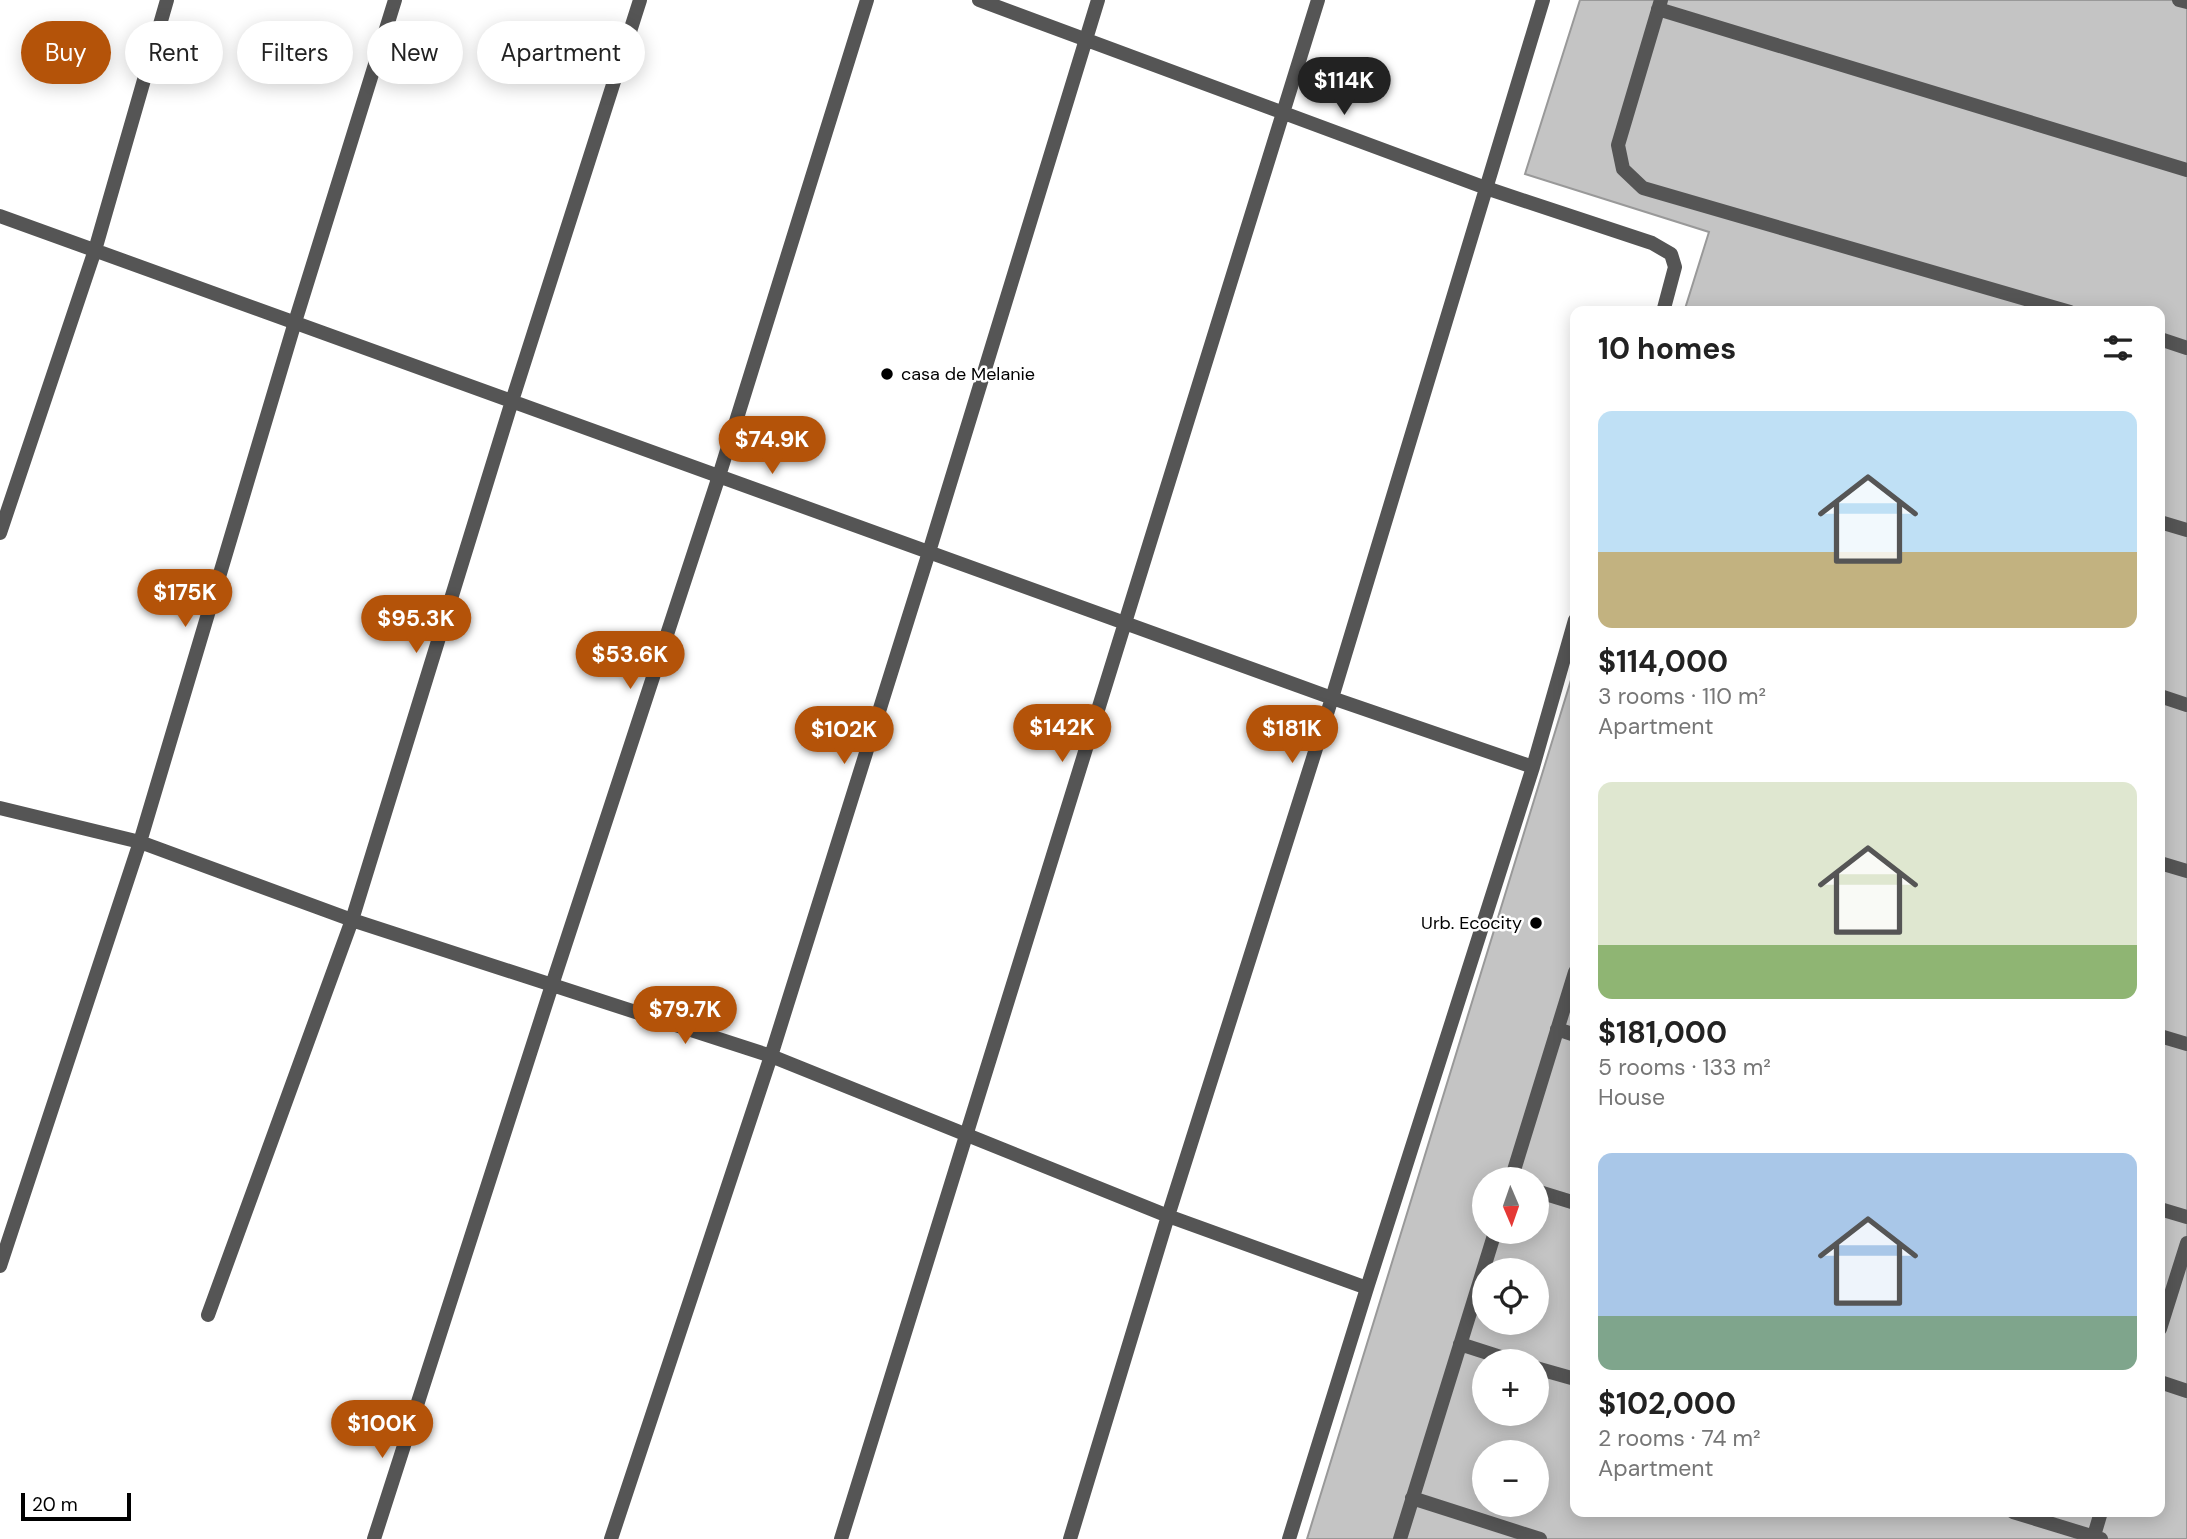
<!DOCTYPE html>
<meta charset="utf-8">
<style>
body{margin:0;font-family:"DM Sans",sans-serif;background:#f2f2f2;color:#222;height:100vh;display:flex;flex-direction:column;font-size:26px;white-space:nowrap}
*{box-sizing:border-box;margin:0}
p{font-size:23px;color:#767676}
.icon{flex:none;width:38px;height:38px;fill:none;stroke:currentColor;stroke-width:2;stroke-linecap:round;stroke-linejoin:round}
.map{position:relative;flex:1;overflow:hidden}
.panel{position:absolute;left:1570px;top:306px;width:595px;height:1211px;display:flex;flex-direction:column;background:#fff;border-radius:14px;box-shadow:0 4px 18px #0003}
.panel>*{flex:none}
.top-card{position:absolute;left:21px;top:21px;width:665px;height:63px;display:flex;gap:14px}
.needle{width:46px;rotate:178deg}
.fabs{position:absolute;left:1472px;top:1167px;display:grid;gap:14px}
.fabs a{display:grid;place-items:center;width:77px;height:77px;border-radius:50%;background:#fff;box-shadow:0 4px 18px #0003;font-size:35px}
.scale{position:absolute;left:21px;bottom:18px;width:110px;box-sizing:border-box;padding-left:7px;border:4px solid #000;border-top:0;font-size:19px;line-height:24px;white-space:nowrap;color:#000;-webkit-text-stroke:5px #fff;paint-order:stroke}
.price{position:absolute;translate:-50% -60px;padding:0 16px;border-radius:24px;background:#b45309;color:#fff;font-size:23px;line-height:46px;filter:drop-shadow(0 2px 4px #0008)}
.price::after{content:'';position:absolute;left:50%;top:42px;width:21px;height:16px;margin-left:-10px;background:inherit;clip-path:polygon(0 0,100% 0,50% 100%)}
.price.selected{background:#222;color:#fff}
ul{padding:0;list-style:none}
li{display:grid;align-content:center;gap:14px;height:371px;padding:0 28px}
li span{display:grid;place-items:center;height:217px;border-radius:14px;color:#555}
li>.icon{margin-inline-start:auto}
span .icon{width:126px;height:126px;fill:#fffc;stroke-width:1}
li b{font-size:30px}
h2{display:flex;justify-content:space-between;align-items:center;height:84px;padding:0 28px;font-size:30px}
.tag{padding:0 24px;border-radius:32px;background:#fff;box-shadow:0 4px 18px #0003;font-size:24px;line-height:63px}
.tag.selected{background:#b45309;color:#fff}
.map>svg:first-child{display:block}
.building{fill:#c4c4c4;stroke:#999;stroke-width:2;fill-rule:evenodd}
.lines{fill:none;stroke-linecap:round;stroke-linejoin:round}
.street{stroke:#555;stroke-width:14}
.poi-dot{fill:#000;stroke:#fff;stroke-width:2.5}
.labels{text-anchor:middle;stroke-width:5;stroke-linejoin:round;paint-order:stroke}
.poi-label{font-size:18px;fill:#000;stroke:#fff;text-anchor:start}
</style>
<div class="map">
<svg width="2187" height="1539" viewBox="0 0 2187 1539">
<rect width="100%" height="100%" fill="#fff"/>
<path class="building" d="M1580 0H2187V1539H1307L1575 667V1512H2160V312H1684L1709 232 1525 174ZM1484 1180H1536V1232H1484ZM1484 1270H1536V1323H1484ZM1484 1362H1536V1414H1484ZM1484 1452H1536V1505H1484Z"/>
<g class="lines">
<path class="street" d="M979 0 1486 188 1652 243 1671 254 1675 267 1663 312
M1661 0 1618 145 1623 169 1643 188 2070 312
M2179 0 2187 2
M1658 9 2187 170
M0 216 1332 698 1533 767
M2160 339 2187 348
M2160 522 2187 530
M0 533 95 250 167 0
M2160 696 2187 705
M0 808 140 842 352 920 771 1056 1168 1216 1367 1288
M2160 863 2187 871
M1557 1029 1575 1035
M2160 1036 2187 1044
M1511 1180 1575 972
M1536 1191 1575 1203
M2160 1209 2187 1217
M0 1266 140 842 295 322 395 0
M208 1315 352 920 512 401 640 0
M2160 1329 2187 1243
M1460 1344 1516 1362
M1536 1368 1575 1379
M2160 1382 2187 1391
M1412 1498 1540 1539
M2013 1512 2101 1539
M374 1539 552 985 719 476 867 0
M611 1539 771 1056 929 552 1098 0
M841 1539C1001 1026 1158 513 1318 0
M1070 1539 1168 1216 1332 698 1543 0
M1289 1539 1367 1288 1533 767 1575 620
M1400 1539 1495 1232
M2093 1539 2101 1512"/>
</g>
<g class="poi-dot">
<circle cx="887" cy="374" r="7"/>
<circle cx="1536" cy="923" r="7"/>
</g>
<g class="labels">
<g class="poi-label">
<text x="901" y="380">casa de Melanie</text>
<text x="1522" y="929" text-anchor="end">Urb. Ecocity</text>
</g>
</g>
</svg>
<div class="fabs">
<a><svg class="needle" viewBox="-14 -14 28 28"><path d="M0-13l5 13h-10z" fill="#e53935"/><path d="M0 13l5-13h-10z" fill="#767676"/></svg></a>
<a><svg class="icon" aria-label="locate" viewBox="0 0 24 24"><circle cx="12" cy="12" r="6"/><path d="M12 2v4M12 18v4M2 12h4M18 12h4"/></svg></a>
<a>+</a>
<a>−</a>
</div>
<div class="scale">20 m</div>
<b class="price selected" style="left:1344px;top:117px">$114K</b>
<b class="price" style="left:772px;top:476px">$74.9K</b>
<b class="price" style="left:185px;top:629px">$175K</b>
<b class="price" style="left:416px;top:655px">$95.3K</b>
<b class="price" style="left:630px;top:691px">$53.6K</b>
<b class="price" style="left:1062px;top:764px">$142K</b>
<b class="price" style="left:1292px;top:765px">$181K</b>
<b class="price" style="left:844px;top:766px">$102K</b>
<b class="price" style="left:685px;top:1046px">$79.7K</b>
<b class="price" style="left:382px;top:1460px">$100K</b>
<div class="top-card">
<a class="tag selected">Buy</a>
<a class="tag">Rent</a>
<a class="tag">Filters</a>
<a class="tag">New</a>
<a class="tag">Apartment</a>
</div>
<section class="panel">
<h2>10 homes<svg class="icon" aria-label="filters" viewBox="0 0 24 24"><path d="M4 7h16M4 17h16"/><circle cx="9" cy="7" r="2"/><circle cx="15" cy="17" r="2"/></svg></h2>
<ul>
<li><span style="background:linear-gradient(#bfe0f5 65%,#c2b280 0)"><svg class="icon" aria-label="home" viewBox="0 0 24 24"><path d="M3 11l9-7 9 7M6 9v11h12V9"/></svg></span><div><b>$114,000</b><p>3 rooms · 110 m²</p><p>Apartment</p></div></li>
<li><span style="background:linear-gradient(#dfe7d0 75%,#8fb573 0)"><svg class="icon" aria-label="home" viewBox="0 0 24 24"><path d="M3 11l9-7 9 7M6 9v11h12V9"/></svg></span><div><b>$181,000</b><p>5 rooms · 133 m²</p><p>House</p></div></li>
<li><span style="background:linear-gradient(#a9c7e8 75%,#7fa58c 0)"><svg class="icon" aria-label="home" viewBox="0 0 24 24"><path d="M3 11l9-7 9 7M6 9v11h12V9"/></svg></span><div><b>$102,000</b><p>2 rooms · 74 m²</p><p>Apartment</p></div></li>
</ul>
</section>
</div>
